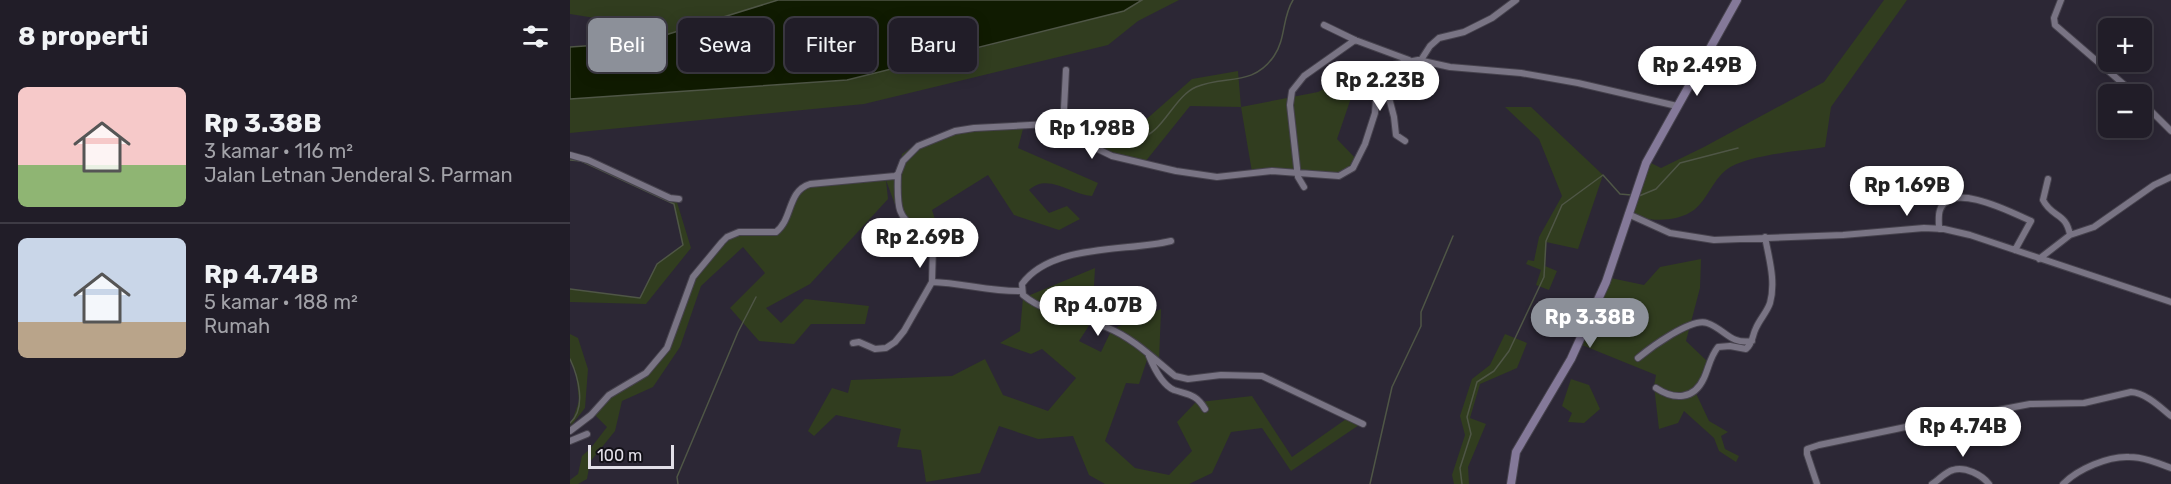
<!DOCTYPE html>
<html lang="id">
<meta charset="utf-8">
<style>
body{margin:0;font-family:Rubik,sans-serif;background:#2d2a34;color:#f1f3f6;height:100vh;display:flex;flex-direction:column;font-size:22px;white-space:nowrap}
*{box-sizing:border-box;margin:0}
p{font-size:20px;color:#a2a2a8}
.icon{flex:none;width:33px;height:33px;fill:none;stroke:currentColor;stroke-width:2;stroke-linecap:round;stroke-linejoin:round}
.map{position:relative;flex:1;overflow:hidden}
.panel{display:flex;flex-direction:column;background:#211d28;width:570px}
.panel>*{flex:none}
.hud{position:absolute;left:18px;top:18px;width:570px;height:54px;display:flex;gap:12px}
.fabs{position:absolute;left:1528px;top:18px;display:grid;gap:12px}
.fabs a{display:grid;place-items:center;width:54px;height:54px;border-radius:9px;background:#211d28;box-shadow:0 3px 15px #0003,0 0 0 2px #3e3b45;font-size:30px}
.scale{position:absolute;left:18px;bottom:15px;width:86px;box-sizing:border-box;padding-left:6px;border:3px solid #e2dfe8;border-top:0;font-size:16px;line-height:21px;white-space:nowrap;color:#e2dfe8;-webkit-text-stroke:4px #131118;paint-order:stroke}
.price{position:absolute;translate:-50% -51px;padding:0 14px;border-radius:21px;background:#fff;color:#222;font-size:20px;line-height:39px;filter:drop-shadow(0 2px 3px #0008)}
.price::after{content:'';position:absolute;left:50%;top:36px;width:18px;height:14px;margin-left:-9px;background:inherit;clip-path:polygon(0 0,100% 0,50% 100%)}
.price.current{background:#8c9099;color:#fff}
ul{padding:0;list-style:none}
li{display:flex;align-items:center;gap:18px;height:150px;padding:0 18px}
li+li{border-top:2px solid #3e3b45}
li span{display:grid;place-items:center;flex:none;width:168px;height:120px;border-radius:9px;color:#555}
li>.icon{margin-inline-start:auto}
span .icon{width:72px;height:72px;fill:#fffc;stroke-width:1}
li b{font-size:26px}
h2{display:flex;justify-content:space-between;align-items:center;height:72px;padding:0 18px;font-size:26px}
.chip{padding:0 21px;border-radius:9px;background:#211d28;box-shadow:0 3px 15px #0003,0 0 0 2px #3e3b45;font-size:21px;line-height:54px}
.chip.current{background:#8c9099;color:#fff}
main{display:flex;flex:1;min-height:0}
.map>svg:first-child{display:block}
.green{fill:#313d1f}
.water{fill:#101b01;stroke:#4f5646;stroke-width:1.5}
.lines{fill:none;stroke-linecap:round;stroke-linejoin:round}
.stream{stroke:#4f5646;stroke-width:1.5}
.street-casing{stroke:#46424d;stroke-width:8}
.secondary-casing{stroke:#46424d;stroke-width:10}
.street{stroke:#797484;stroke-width:6}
.secondary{stroke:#847999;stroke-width:8}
</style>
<main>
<section class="panel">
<h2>8 properti<svg class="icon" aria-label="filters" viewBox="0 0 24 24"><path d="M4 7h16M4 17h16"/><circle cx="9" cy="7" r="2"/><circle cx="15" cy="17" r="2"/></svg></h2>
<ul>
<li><span style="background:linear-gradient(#f6c9c9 65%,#8fb573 0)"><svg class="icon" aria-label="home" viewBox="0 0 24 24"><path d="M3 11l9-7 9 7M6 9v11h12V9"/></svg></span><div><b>Rp 3.38B</b><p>3 kamar · 116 m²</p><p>Jalan Letnan Jenderal S. Parman</p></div></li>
<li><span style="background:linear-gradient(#c9d6e8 70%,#b9a48a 0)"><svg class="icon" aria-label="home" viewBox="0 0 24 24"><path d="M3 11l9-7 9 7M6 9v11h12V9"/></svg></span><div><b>Rp 4.74B</b><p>5 kamar · 188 m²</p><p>Rumah</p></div></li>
</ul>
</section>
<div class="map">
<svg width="1601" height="484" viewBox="0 0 1601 484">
<rect width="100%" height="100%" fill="#2c2735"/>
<path class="green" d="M0 0H208L73 42 81 27 0 14Z
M572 0H609L568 21 538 45 294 104 0 133V99L5 97 381 55 554 11Z
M1314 0H1337L1261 107 1255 147C1231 151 1175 155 1156 170 1143 180 1137 200 1124 210 1106 223 1076 222 1057 213L1075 160 1091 168 1134 147 1254 82Z
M668 71 671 107 748 92 769 81 781 98 767 139 787 160 783 166 768 174 682 172 671 107 620 106 575 162 543 155 512 139 520 112 542 124H571L622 79Z
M935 107H961L1033 175 1008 249 976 242 975 266 987 271 979 290 966 285 971 270 956 264 958 260 964 261 969 237 992 196 969 139Z
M454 125 448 148 528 183 522 196C502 195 478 172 459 190L479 213 497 206 510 219 489 230 444 215 418 175 362 210 367 225 349 231 328 213 316 180 318 199 240 284 196 308 211 323 235 299 299 306 295 324H241L224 344 189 341 160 308 195 273 173 247 131 286 110 347 83 387 52 401 45 431 20 462 17 479 8 484H0V480L8 474 12 456 20 449 37 427 22 412 38 393 73 374 98 344 117 284 124 271 160 233 206 230C221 213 215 193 236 184L324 175 330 166 332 154 345 145 387 129Z
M0 154 15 156 106 199 121 248 76 304 0 302V289L70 298 87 264 113 245 104 204 12 161 0 160Z
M1131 259 1130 288 1116 341 1138 362 1132 379 1123 387 1139 421 1158 432 1151 436 1155 449 1169 456 1166 462 1149 451 1144 438 1114 411 1108 423 1089 429 1084 386 1086 375 1007 343 1036 277 1074 285 1090 267Z
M525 268 522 321 509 341 531 352 542 329 591 309 589 362 579 354 569 384 556 383 535 441 565 468 599 475 622 451 607 422 625 403 630 402 682 396 722 457 779 417 792 423 721 471 692 428 661 432 642 473 619 484H535L519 475 503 436 468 439 429 426 410 473 356 482 351 450 327 447 331 429 266 415 244 436 238 431 262 388 278 393 281 380 382 376 415 359 433 395 478 411 506 378 472 349 461 354 430 343 450 331 453 298Z
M0 334 8 338 18 369 15 408 0 427 9 401 6 372 0 359Z
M935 334 957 343 947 368 910 384 900 418 916 424 898 467 899 484H884L882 475 895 435 890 416 902 379 920 365Z
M1001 379 1019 385 1030 409 1014 423 998 422 1002 413 992 406Z"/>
<path class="water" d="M208 0H572L554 11 277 80 0 99V47L73 42Z"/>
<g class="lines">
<path class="stream" d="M516 113C526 124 539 134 554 136 558 137 564 139 568 138 592 136 603 97 626 87 655 75 683 87 704 56 716 39 712 17 723 0
M0 160 11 161 104 204 113 245 87 264 70 298 0 289
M1069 196 1086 189 1110 163 1168 148
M0 359C8 376 17 408 0 423
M108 484 107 477 168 332 186 297
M800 484 822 387 851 326V312L883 236
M892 484 890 468 901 434 897 417 907 382 924 371 939 351 974 277 976 241 992 205 1033 175 1050 194 1061 195"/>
<g class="street-casing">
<path id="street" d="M1491 0 1484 18 1485 25 1565 94
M754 25 785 40 839 60
M851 60 860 46 869 38 894 32 922 18 946 0
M818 66 816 86 824 117 826 135 835 141
M1572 102 1601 131
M493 128 496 70
M0 155 18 160 100 198 109 199
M1478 179 1473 200C1482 218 1496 212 1500 235
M734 187 728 177 720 105 722 91 734 76 785 40
M1058 214 1100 233 1144 240 1273 235 1354 228 1374 229 1400 235 1601 302
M1369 229C1369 223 1368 215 1370 210 1380 180 1443 213 1461 221L1445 250
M601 241C557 252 482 243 452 284L453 295C477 315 508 316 536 327 563 338 583 358 605 376L618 379 651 375 692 376 793 424
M1469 259 1500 235 1524 227 1584 185 1601 177
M362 282C393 283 421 292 452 291
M283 343 289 342 305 349 316 348 325 342 334 331 362 282 363 245C332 214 326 224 328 174
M579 356C584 368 592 385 604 390 619 395 626 394 635 409
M1068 358C1080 348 1122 317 1137 323 1155 329 1160 345 1182 341
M1086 388C1104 400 1124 400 1134 378 1139 367 1140 357 1148 347L1160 346 1176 349C1183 343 1182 336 1186 328 1190 319 1197 312 1200 303 1206 281 1199 259 1195 237
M0 431 21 415 39 395 76 373 97 348 123 277 152 242 157 237 169 232H206C223 219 217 191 240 184L325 176 328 174 333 161 348 146 385 131 404 128 479 124 493 128 507 139 542 156 606 171 647 177 702 171 769 176 783 168 795 144 805 113 807 85 811 73 818 66 848 60 880 67 951 73 1008 83 1107 106
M0 441 17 434
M1247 484 1237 454V449L1249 445 1355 423 1390 414 1418 412 1460 404 1514 403 1561 392C1576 393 1590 407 1601 416
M1362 484C1369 480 1375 472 1383 470 1395 466 1412 475 1419 484
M1493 484C1508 469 1538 456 1559 457 1573 457 1588 463 1601 468"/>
</g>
<g class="secondary-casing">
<path id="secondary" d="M941 484 946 452 1001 359 1036 282 1076 163 1167 0"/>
</g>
<use href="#street" class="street"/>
<use href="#secondary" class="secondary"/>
</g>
</svg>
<div class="fabs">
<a>+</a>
<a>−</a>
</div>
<div class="scale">100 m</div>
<b class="price" style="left:1127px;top:97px">Rp 2.49B</b>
<b class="price" style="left:810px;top:112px">Rp 2.23B</b>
<b class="price" style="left:522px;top:160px">Rp 1.98B</b>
<b class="price" style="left:1337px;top:217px">Rp 1.69B</b>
<b class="price" style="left:350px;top:269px">Rp 2.69B</b>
<b class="price" style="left:528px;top:337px">Rp 4.07B</b>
<b class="price current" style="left:1020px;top:349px">Rp 3.38B</b>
<b class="price" style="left:1393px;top:458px">Rp 4.74B</b>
<div class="hud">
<a class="chip current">Beli</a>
<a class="chip">Sewa</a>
<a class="chip">Filter</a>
<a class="chip">Baru</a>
</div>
</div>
</main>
